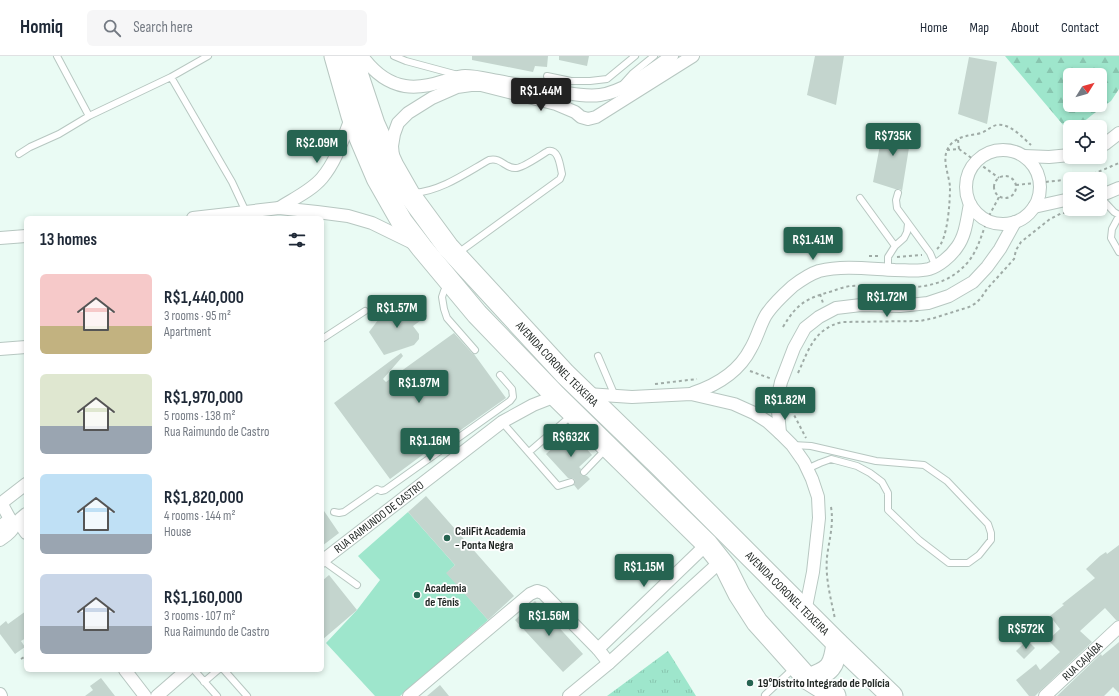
<!DOCTYPE html>
<meta charset="utf-8">
<style>
body{margin:0;font-family:"Sofia Sans Condensed",sans-serif;background:#f6f6f7;color:#1f2937;height:100vh;display:flex;flex-direction:column;font-size:15px;white-space:nowrap}
*{box-sizing:border-box;margin:0}
p{font-size:13px;color:#747a83}
.icon{flex:none;width:22px;height:22px;fill:none;stroke:currentColor;stroke-width:2;stroke-linecap:round;stroke-linejoin:round}
.map{position:relative;flex:1;overflow:hidden}
.drawer{position:absolute;left:24px;top:160px;width:300px;height:456px;display:flex;flex-direction:column;background:#fff;border-radius:6px;box-shadow:0 2px 6px #0003}
.drawer>*{flex:none}
.needle{width:26px;rotate:53deg}
.tools{position:absolute;left:1063px;top:12px;display:grid;gap:8px}
.tools a{display:grid;place-items:center;width:44px;height:44px;border-radius:6px;background:#fff;box-shadow:0 2px 6px #0003;font-size:20px}
.price{position:absolute;translate:-50% -34px;padding:0 9px;border-radius:4px;background:#266451;color:#fff;font-size:13px;line-height:26px;filter:drop-shadow(0 1px 2px #0008)}
.price::after{content:'';position:absolute;left:50%;top:24px;width:12px;height:9px;margin-left:-6px;background:inherit;clip-path:polygon(0 0,100% 0,50% 100%)}
.price.selected{background:#222;color:#fff}
ul{padding:0;list-style:none}
li{display:flex;align-items:center;gap:12px;height:100px;padding:0 16px}
li span{display:grid;place-items:center;flex:none;width:112px;height:80px;border-radius:6px;color:#555}
li>.icon{margin-inline-start:auto}
span .icon{width:48px;height:48px;fill:#fffc;stroke-width:1}
li b{font-size:17px}
h2{display:flex;justify-content:space-between;align-items:center;height:48px;padding:0 16px;font-size:17px}
header{display:flex;align-items:center;gap:24px;box-sizing:border-box;height:56px;padding:0 20px;background:#fff;border-bottom:1px solid #e0e1e3}
header strong{font-size:19px}
nav{display:flex;gap:22px;margin-inline-start:auto;font-size:14px}
.search{width:280px;height:36px;background:#f6f6f7;display:flex;align-items:center;gap:10px;box-sizing:border-box;padding:0 14px;border-radius:6px;color:#747a83;font-size:15px}
.map>svg:first-child{display:block}
.grass{fill:url(#grass-tufts)}
.forest{fill:url(#forest-firs);fill-rule:evenodd}
.pitch{fill:#9ee6cc}
.building{fill:#c4d5ce}
.lines{fill:none;stroke-linecap:round;stroke-linejoin:round}
.service-casing{stroke:#b7c7c1;stroke-width:8}
.minor-casing{stroke:#b7c7c1;stroke-width:14}
.trunk-casing{stroke:#b7c7c1;stroke-width:23}
.path{stroke:#9faba6;stroke-width:2;stroke-dasharray:3 3;stroke-linecap:butt}
.service{stroke:#fff;stroke-width:6}
.minor{stroke:#fff;stroke-width:12}
.trunk{stroke:#fff;stroke-width:21}
.poi-dot{fill:#266451;stroke:#fff;stroke-width:1.5}
.labels{text-anchor:middle;stroke-width:3.5;stroke-linejoin:round;paint-order:stroke}
.street-label{font-size:12px;fill:#1f2522;stroke:#fff}
.poi-label{font-size:12px;font-weight:bold;fill:#1f2522;stroke:#fff;text-anchor:start}
</style>
<header>
<strong>Homiq</strong>
<div class="search"><svg class="icon" aria-label="search" viewBox="0 0 24 24"><circle cx="10" cy="10" r="6"/><path d="M15 15l6 6"/></svg>Search here</div>
<nav><a>Home</a><a>Map</a><a>About</a><a>Contact</a></nav>
</header>
<div class="map">
<svg width="1119" height="640" viewBox="0 0 1119 640">
<defs>
<pattern id="grass-tufts" width="24" height="20" patternUnits="userSpaceOnUse"><rect width="24" height="20" fill="#9ee6cc"/><path d="M3 7l-1-3M5 7V3M7 7l1-3M15 17l-1-3M17 17v-4M19 17l1-3" fill="none" stroke="#88c5af"/></pattern>
<pattern id="forest-firs" width="22" height="20" patternUnits="userSpaceOnUse"><rect width="22" height="20" fill="#9ee6cc"/><path d="M5 1l3.5 6h-7zM16 11l3.5 6h-7z" fill="#88c5af"/></pattern>
</defs>
<rect width="100%" height="100%" fill="#eafbf4"/>
<path class="grass" d="M668 595 696 640H607Z"/>
<path class="forest" d="M1005 0H1119V33L1111 45 1092 59 1077 71H1070L1069 76ZM1070 19H1100V49H1070Z"/>
<path class="pitch" d="M408 456 455 509 447 517 488 564 400 640H375L326 587 357 554 380 524 358 500Z"/>
<path class="building" d="M472 0H548L547 11 535 10 533 16 472 4Z
M559 0H589L587 10 559 4Z
M815 0H844L836 49 807 39Z
M969 1 997 6 987 68 958 58Z
M884 68 912 73 902 135 900 133H895L873 126Z
M419 248 427 260 413 270 419 278V283L414 289 384 299 369 276 387 252 394 249 399 251 405 259Z
M454 277 472 297 474 298 506 342 441 388 440 386 390 423 334 347 401 297 403 300 383 323 386 326Z
M571 375 592 399 579 411 581 413 580 415 581 419 583 420H587L590 423 578 434 574 429 575 427 574 423 572 422H568L546 398Z
M426 440 514 540 488 564 446 517 455 509 408 456Z
M322 452 339 477 322 490Z
M1119 489V564H1116L1105 552 1080 575 1092 586 1038 637 1035 640H1029L1016 624 1036 608 1040 614 1060 596 1048 584 1060 573 1050 560 1064 549 1062 548 1095 522 1086 513 1100 500 1106 496 1107 498Z
M329 519 357 554 322 584V525Z
M535 545 583 598 563 616 515 564Z
M26 555V582L21 585 25 591 15 598 0 578V570L6 565 8 568Z
M1027 584 1035 592 1024 603 1016 595Z
M1119 586V637L1113 631 1104 640H1057L1101 598 1102 600Z
M101 622 115 640H85L93 634 90 630Z
M440 629 449 640H427Z"/>
<g class="lines">
<g class="service-casing">
<path id="service" d="M57 0 89 60 171 21 232 126 246 156
M394 0 406 5 458 19
M547 20 571 25H590L607 23 635 0
M171 21 208 0
M624 27 633 17 654 0
M19 98 30 91 59 78 89 60
M414 137C441 135 466 117 489 104 502 101 505 113 516 112 523 112 541 99 548 95 559 93 560 110 562 118L560 123 458 197
M898 137 896 144 897 152 930 197 936 211
M1100 141 1114 156 1119 159
M860 142 895 190
M1119 160 1112 173 1111 182 1119 196
M888 214V201L895 190 904 182 907 176 908 168
M448 228 444 235 442 241 444 253 447 262 475 294
M322 283 365 255
M598 300 615 340
M502 366 558 430 571 426
M793 389 811 390 876 405 924 409 947 425 988 468 991 477V484L979 499 968 507H949L919 484 888 454V437L882 426 870 417 857 410 831 403 820 407 807 413
M529 396 572 359
M584 416 606 393
M334 456 339 457 344 456 377 433 381 435 385 434 510 345 513 341 512 333 500 319
M322 504 357 529
M194 614 217 640
M224 614 247 640
M204 626 218 614
M766 640 765 639 794 612"/>
</g>
<g class="minor-casing">
<g id="minor">
<path d="M362 0C373 15 386 27 405 30 418 32 432 29 444 25 451 23 458 20 465 20 476 20 487 23 498 25 519 29 540 33 561 36 573 38 587 41 600 39 626 35 651 14 672 0"/>
<path d="M1100 90 1105 88 1119 77"/>
<circle cx="1003" cy="131" r="37"/>
<path d="M1024 100 1049 101 1070 99"/>
<path d="M393 101 392 90 394 78 398 67 408 57 432 42 457 31 471 29H481L556 48 575 56 581 61 588 63 596 61 693 0"/>
<path d="M1100 138 1107 137 1119 132"/>
<path d="M1034 151 1070 143"/>
<path d="M279 152C293 143 311 135 322 122 337 104 343 82 352 60"/>
<path d="M193 162 279 152 317 156 348 160 372 167 413 187"/>
<path d="M0 182 26 180"/>
<path d="M0 293 26 291"/>
<path d="M693 337C717 329 739 316 751 292 757 282 760 269 766 259 773 248 783 239 793 230 801 224 810 218 819 215 844 209 870 213 895 214 906 214 918 216 929 213 939 210 951 200 957 191 966 179 967 162 970 148"/>
<path d="M587 338 632 341 691 338 734 348 754 357 768 366 780 377 792 389 804 406 812 423 818 441 819 462 813 516 805 556"/>
<path d="M780 377 777 344 781 326 794 292 805 272 819 261 836 252 861 249 900 250 928 247 949 240 973 226 987 211 1000 193 1015 166"/>
<path d="M26 458 20 463C19 469 23 472 26 477"/>
<path d="M0 471 10 463"/>
<path d="M0 484C4 481 11 477 13 472 14 468 5 455 3 450L2 447 4 445 26 428"/>
<path id="s1" d="M322 505 502 366 533 349 556 340"/>
<path d="M598 593 707 488"/>
<path d="M125 614 145 640"/>
<path d="M0 638 1 640"/>
<path d="M157 640 187 614"/>
<path d="M409 640 530 538 537 535 543 537 598 593 609 607"/>
<path d="M569 640 609 607 721 505"/>
<path id="s2" d="M1045 640 1119 571"/>
</g>
</g>
<g class="trunk-casing">
<g id="trunk">
<path d="M335 0 352 60 360 82 377 122 402 166 422 192 477 258 556 340 707 488 726 512 739 538 757 566 808 623 835 640"/>
<path id="s3" d="M354 0 358 20 374 68 393 110 409 138 448 191 565 318 660 410 837 587 892 640"/>
<path d="M808 623C831 615 834 611 837 587"/>
</g>
</g>
<path class="path" d="M958 84 959 93
M947 94 959 93 999 122
M994 131a11 11 0 1 1 22 0a11 11 0 1 1-22 0Z
M1016 129 1064 124 1088 119 1098 116 1119 107
M937 193C948 184 950 145 950 131 949 117 939 99 952 87 961 79 970 80 981 77 987 75 991 70 997 69 1010 67 1022 81 1031 89
M869 200H881
M897 201 922 199
M820 238 823 247
M783 271C797 247 807 242 833 235 838 233 844 231 850 230 891 228 937 243 968 206 978 194 981 180 987 165 990 157 995 149 999 141
M750 315 772 323
M798 317C809 293 814 273 842 266L920 265 934 262 969 251 976 247 981 242 987 233 1014 203 1016 194 1021 186 1050 163 1062 157 1091 156 1100 153
M655 328 697 323
M791 336 792 355 806 382
M831 451C834 469 829 484 827 501 825 522 831 543 835 563
M21 603 26 600"/>
<use href="#service" class="service"/>
<use href="#minor" class="minor"/>
<use href="#trunk" class="trunk"/>
</g>
<g class="poi-dot">
<circle cx="447" cy="482" r="4"/>
<circle cx="417" cy="539" r="4"/>
<circle cx="750" cy="627" r="4"/>
</g>
<g class="labels">
<g class="street-label">
<text dy="4" stroke="none"><textPath href="#s3" startOffset="375">AVENIDA CORONEL TEIXEIRA</textPath></text>
<text dy="4" stroke="none"><textPath href="#s1" startOffset="72">RUA RAIMUNDO DE CASTRO</textPath></text>
<text dy="4" stroke="none"><textPath href="#s3" startOffset="700">AVENIDA CORONEL TEIXEIRA</textPath></text>
<text dy="4" stroke="none"><textPath href="#s2" startOffset="51">RUA CAJAÍBA</textPath></text>
</g>
<g class="poi-label">
<text x="455" y="479">CaliFit Academia<tspan x="455" dy="14">- Ponta Negra</tspan></text>
<text x="425" y="536">Academia<tspan x="425" dy="14">de Tênis</tspan></text>
<text x="758" y="631">19°Distrito Integrado de Polícia</text>
</g>
</g>
</svg>
<div class="tools">
<a><svg class="needle" viewBox="-14 -14 28 28"><path d="M0-13l5 13h-10z" fill="#e53935"/><path d="M0 13l5-13h-10z" fill="#747a83"/></svg></a>
<a><svg class="icon" aria-label="locate" viewBox="0 0 24 24"><circle cx="12" cy="12" r="6"/><path d="M12 2v4M12 18v4M2 12h4M18 12h4"/></svg></a>
<a><svg class="icon" aria-label="layers" viewBox="0 0 24 24"><path d="M12 4l9 5-9 5-9-5zM3 14l9 5 9-5"/></svg></a>
</div>
<b class="price selected" style="left:541px;top:56px">R$1.44M</b>
<b class="price" style="left:893px;top:101px">R$735K</b>
<b class="price" style="left:317px;top:108px">R$2.09M</b>
<b class="price" style="left:813px;top:205px">R$1.41M</b>
<b class="price" style="left:887px;top:262px">R$1.72M</b>
<b class="price" style="left:397px;top:273px">R$1.57M</b>
<b class="price" style="left:419px;top:348px">R$1.97M</b>
<b class="price" style="left:785px;top:365px">R$1.82M</b>
<b class="price" style="left:571px;top:402px">R$632K</b>
<b class="price" style="left:430px;top:406px">R$1.16M</b>
<b class="price" style="left:644px;top:532px">R$1.15M</b>
<b class="price" style="left:549px;top:581px">R$1.56M</b>
<b class="price" style="left:1026px;top:594px">R$572K</b>
<section class="drawer">
<h2>13 homes<svg class="icon" aria-label="filters" viewBox="0 0 24 24"><path d="M4 7h16M4 17h16"/><circle cx="9" cy="7" r="2"/><circle cx="15" cy="17" r="2"/></svg></h2>
<ul>
<li><span style="background:linear-gradient(#f6c9c9 65%,#c2b280 0)"><svg class="icon" aria-label="home" viewBox="0 0 24 24"><path d="M3 11l9-7 9 7M6 9v11h12V9"/></svg></span><div><b>R$1,440,000</b><p>3 rooms · 95 m²</p><p>Apartment</p></div></li>
<li><span style="background:linear-gradient(#dfe7d0 65%,#9aa5b1 0)"><svg class="icon" aria-label="home" viewBox="0 0 24 24"><path d="M3 11l9-7 9 7M6 9v11h12V9"/></svg></span><div><b>R$1,970,000</b><p>5 rooms · 138 m²</p><p>Rua Raimundo de Castro</p></div></li>
<li><span style="background:linear-gradient(#bfe0f5 75%,#9aa5b1 0)"><svg class="icon" aria-label="home" viewBox="0 0 24 24"><path d="M3 11l9-7 9 7M6 9v11h12V9"/></svg></span><div><b>R$1,820,000</b><p>4 rooms · 144 m²</p><p>House</p></div></li>
<li><span style="background:linear-gradient(#c9d6e8 65%,#9aa5b1 0)"><svg class="icon" aria-label="home" viewBox="0 0 24 24"><path d="M3 11l9-7 9 7M6 9v11h12V9"/></svg></span><div><b>R$1,160,000</b><p>3 rooms · 107 m²</p><p>Rua Raimundo de Castro</p></div></li>
</ul>
</section>
</div>
